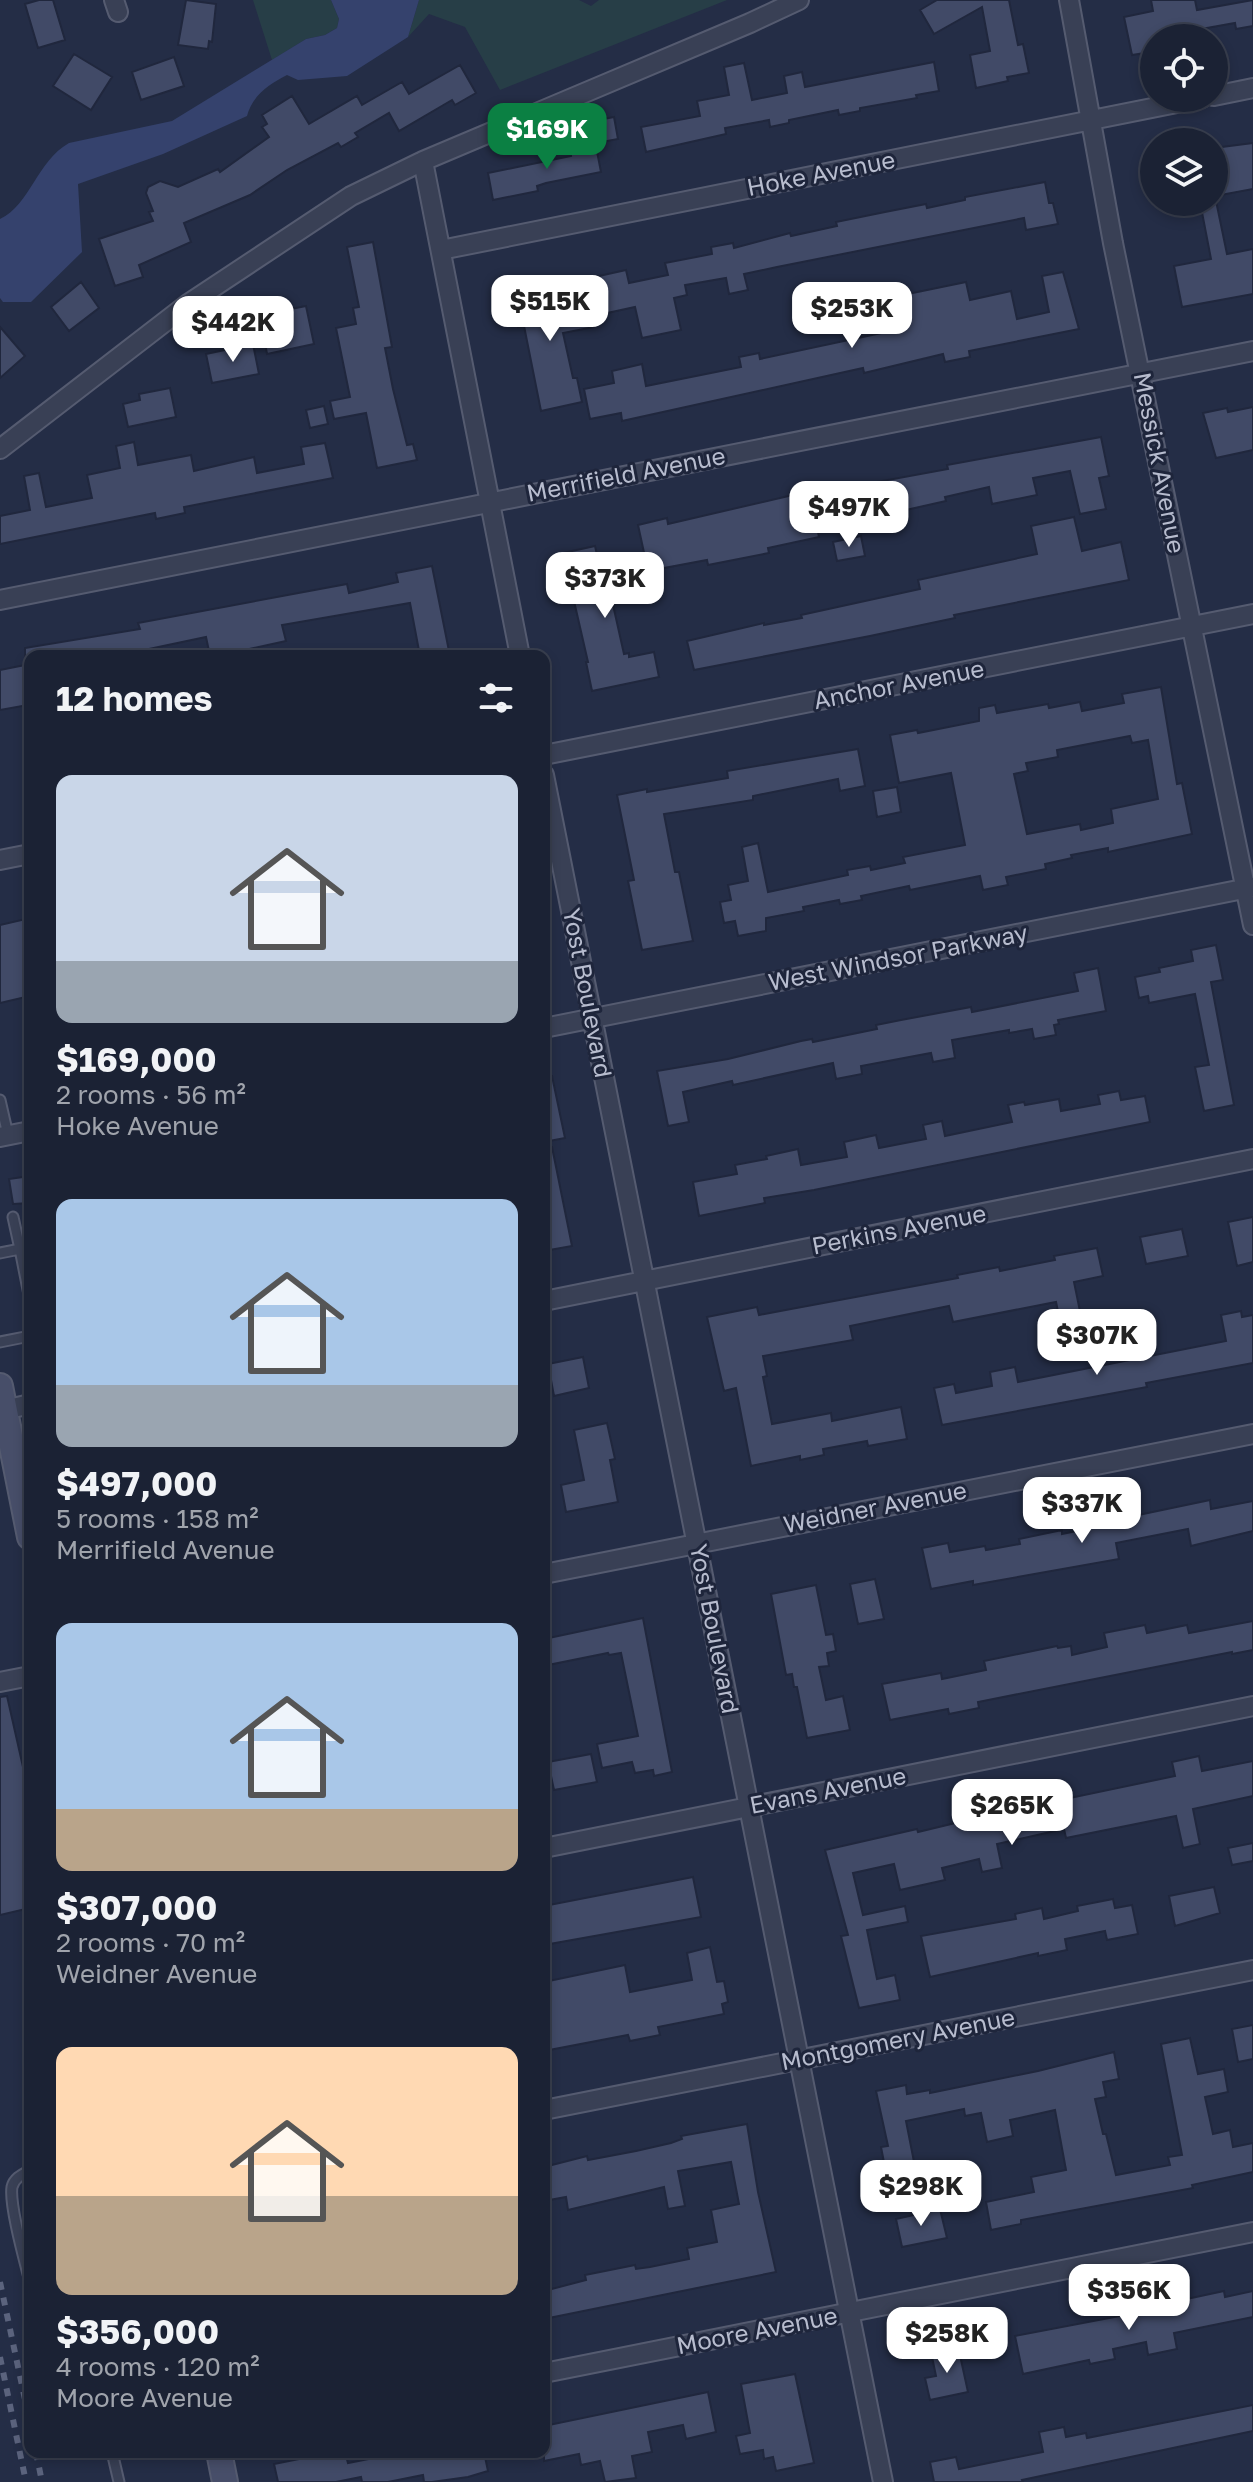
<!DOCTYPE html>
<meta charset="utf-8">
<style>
body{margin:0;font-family:"Golos Text",sans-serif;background:#282f40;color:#f1f3f6;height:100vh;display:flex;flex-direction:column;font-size:30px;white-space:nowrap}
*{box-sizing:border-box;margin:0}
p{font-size:26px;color:#a0a4ac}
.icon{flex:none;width:44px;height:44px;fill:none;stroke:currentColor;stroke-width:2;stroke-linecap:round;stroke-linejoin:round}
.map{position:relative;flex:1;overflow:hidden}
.panel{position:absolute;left:24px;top:650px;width:526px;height:1808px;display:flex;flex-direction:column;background:#1b2234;border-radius:16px;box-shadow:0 4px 12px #0003,0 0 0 2px #393f4f}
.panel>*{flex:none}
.fabs{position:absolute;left:1140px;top:24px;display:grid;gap:16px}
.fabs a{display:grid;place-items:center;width:88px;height:88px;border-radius:50%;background:#1b2234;box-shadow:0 4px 12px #0003,0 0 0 2px #393f4f;font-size:40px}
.price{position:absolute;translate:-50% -68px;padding:0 18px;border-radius:16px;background:#fff;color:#222;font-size:26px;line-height:52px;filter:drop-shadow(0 2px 4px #0008)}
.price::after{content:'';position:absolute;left:50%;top:48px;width:24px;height:18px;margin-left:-12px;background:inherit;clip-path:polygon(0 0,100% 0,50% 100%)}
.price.current{background:#0b8043;color:#fff}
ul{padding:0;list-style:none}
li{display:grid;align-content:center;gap:16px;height:424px;padding:0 32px}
li span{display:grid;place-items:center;height:248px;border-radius:16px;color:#555}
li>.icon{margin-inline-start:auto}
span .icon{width:144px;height:144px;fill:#fffc;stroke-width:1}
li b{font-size:34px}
h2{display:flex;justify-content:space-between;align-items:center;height:96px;padding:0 32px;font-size:34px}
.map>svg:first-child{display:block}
.green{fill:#273e47}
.water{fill:#35426d}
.building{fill:#414a67;stroke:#20273d;stroke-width:2;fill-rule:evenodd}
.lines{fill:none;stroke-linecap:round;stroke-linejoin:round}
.service-casing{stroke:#555b70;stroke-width:13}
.minor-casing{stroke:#555b70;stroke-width:22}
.secondary-casing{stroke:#555b70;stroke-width:28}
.service{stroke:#394055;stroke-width:9}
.minor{stroke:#394055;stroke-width:18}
.secondary{stroke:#474e69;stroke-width:24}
.rail{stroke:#5b637d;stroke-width:6;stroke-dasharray:8 8;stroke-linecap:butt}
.labels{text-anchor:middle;stroke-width:6;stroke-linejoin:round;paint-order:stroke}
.street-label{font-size:24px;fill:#b7bcce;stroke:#1e253b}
</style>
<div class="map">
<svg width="1253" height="2482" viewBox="0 0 1253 2482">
<rect width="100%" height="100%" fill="#242d46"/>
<path class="green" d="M253 0H331L339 19 337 28 325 35 306 39 272 60Z
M419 0H579L591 6 599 0H727L500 90 465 27 429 14 408 37Z"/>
<path class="water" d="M331 0H419L408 37 347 76 298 80 287 75C269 84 252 96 247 116L163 154 78 184 82 252 31 302H3L0 298V219C30 205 37 161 69 143L172 121 306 39 325 35 337 28 339 19Z"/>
<path class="building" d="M39 0H53L65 40 38 48 25 4Z
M186 0 216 4 212 42 209 41 208 49 178 45Z
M937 0H1009L1018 45 1023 44 1029 73 1007 77 1008 81 976 88 970 55 990 51 982 7 934 34 920 10Z
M1151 0H1195L1197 10 1253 0V26L1236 29 1235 23 1201 29 1202 34 1179 38H1154V45L1149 46 1151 52 1132 55 1124 17 1153 11Z
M74 54 112 77 91 110 53 86Z
M174 57 184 86 141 100 132 72Z
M934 62 939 91 916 95 917 98 860 108V111L839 115 838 110 789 120V123L770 127 769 120 725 128 726 134 646 152 641 127 700 116 697 101 729 95 724 67 744 63 752 100 787 93 784 76 802 72 805 87Z
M460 65 476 93 455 105 452 100 399 131 389 113 355 133 358 137 341 147 338 143 287 170 250 195 184 223 191 242 139 265 143 277 115 286 99 239 153 221 149 212 153 211 146 193 148 187 160 181 178 187 218 169 220 172 269 137 262 127 267 124 262 115 292 96 309 124 357 96 362 105 402 82 409 94Z
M614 117 618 139 602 142 598 120Z
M594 136 601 172 546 183 537 186 538 191 493 200 488 173 571 156 569 141Z
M1253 143V189L1215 196 1227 254 1253 249V294L1182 307 1174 266 1211 259 1200 202H1214V148Z
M1045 182 1049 203H1053L1058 224 1026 230 1024 218 777 267 744 274 748 290 729 294 726 278 685 285 687 295 674 298 681 330 642 338 635 307 598 315 590 278 626 270 629 283 668 275 665 263 712 254 711 247 733 243 734 248 790 233 791 236 837 226 836 222 885 212 926 204 927 208 965 200V197Z
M373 242 392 347 385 348 393 389 407 445 413 444 417 460 377 468 366 413 334 419 330 401 350 397 336 328 356 324 353 308 359 307 347 247Z
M1063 272 1079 329 969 351 970 357 945 362 943 354 864 373 863 368 622 421 621 413 590 419 584 389 614 383 612 371 642 364 646 386 741 367 739 357 759 353 760 359 905 328 898 296 966 282 970 300 1011 291 1017 319 1049 312 1042 276Z
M81 282 99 308 69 331 51 307Z
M546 282 553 312 589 304 594 327 563 333 573 378H577L582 402 541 411 524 326 518 327 510 289Z
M306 306 314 344 267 354 260 315Z
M0 327 25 356 0 378Z
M253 344 259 374 212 383 206 354Z
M170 388 176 417 128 427 123 404 140 400 139 394Z
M324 406 328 424 310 428 306 410Z
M1253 407V450L1216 458 1203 413 1227 408 1228 412Z
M1101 437 1109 476 1099 478 1106 509 1080 514 1070 471 1033 478 1037 495 992 504 989 487 945 497 946 501 897 512 896 505 851 514 846 490 855 488V486L948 469 947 465Z
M134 442 138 465 191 455 194 471 254 457 257 473 304 464 301 447 325 443 333 478 184 507 185 513 156 519 155 513 0 544V516L30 510 24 476 39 473 46 507 92 498 87 475 120 468 116 446Z
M810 491 819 537 768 548 769 553 708 565 707 560 648 571 638 525 667 518 668 524Z
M1074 517 1082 551 1121 542 1129 580 954 615 955 618 870 636 694 670 687 641 764 623V625L802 618 801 615 920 589 918 580 1037 554 1031 526Z
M861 536 865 556 837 561 833 542Z
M595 546 600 568 642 559 646 580 609 587 624 654 629 653V657L654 652 659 677 592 691 586 662H588L563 553Z
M432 566 450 656H420L410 603 282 625 286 641 217 656H210L206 637 130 653 131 656H25V648L140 629 138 623 347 584 349 593 398 582 396 573Z
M30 664V694H26L28 705 0 710V670Z
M1161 687 1177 784 1182 783 1192 834 1108 852V848L1071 855 1072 858 1045 864 1046 869 1006 877 1008 885 983 890 980 876 910 890 909 886 861 896 862 900 840 904 839 900 803 907 804 911 766 918V931L738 936 735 921 724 923 720 902 731 900 728 885 748 881 742 847 758 843 768 892 848 875 847 870 870 866 871 870 905 863 903 857 965 845 951 773 899 783 890 735 917 730 918 733 979 721V708L995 705 997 713 1048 704 1049 708 1080 702 1082 711 1124 703 1122 694ZM1130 736 1132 743 1148 740 1158 799 1111 809 1113 823 1081 830 1080 824 1027 834 1014 774 1028 771 1026 763 1058 757 1057 750Z
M858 749 865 786 840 791 838 779 753 796V800L664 814 675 872H679L693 941 642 950 628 881 634 880 617 795 647 789V792L728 778 727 771Z
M897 787 901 812 877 817 873 791Z
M30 918V996L0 1003V925Z
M1216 945 1223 980 1211 982 1234 1105 1204 1111 1195 1067 1209 1065 1195 994 1149 1003 1148 996 1139 998 1135 977 1160 972 1159 968 1193 961 1191 950Z
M1098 968 1106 1011 1058 1020 1059 1024 1054 1025 1056 1035 1034 1039 1032 1029 1009 1033V1030L952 1040 955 1058 933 1062 931 1053 861 1066 862 1074 836 1079 833 1063 733 1085 732 1081 683 1092 689 1122 668 1126 657 1071 728 1059 801 1041 812 1039 813 1042 877 1029 876 1025 901 1020 971 1007 972 1012 1078 991 1074 973Z
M544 1076H552L565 1138 544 1142Z
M1119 1091 1121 1100 1145 1096 1150 1122 814 1190 764 1198 765 1203 699 1216 693 1182 737 1174 735 1165 767 1159 766 1156 798 1149 801 1165 847 1157 844 1142 876 1135 879 1148 926 1139 923 1125 942 1121 945 1136 1012 1122 1008 1105 1024 1102 1025 1105 1059 1099 1061 1111 1100 1104 1098 1095Z
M552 1147 572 1246 544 1251V1148Z
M30 1176V1203L13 1204 9 1179Z
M1253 1217V1262L1237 1266 1228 1222Z
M1182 1229 1188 1256 1146 1264 1140 1237Z
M1097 1248 1103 1276 1074 1282 1082 1321 1061 1326 1056 1302 953 1322 949 1306 850 1326 853 1340 763 1356 767 1376 763 1377 772 1424 831 1413 832 1421 901 1407 907 1439 868 1446 867 1441 823 1449 824 1455 800 1460V1456L751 1466 736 1388 724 1391 707 1317 757 1307 759 1315 791 1309 958 1278 957 1275 999 1267 1000 1271 1055 1260 1054 1256Z
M1241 1311 1242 1317 1253 1315V1363L1146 1383 1147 1387 942 1425 934 1388 954 1384 956 1393 992 1386 990 1372 1015 1367 1018 1382 1226 1341 1221 1315Z
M583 1357 589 1388 554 1396 548 1364Z
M607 1423 615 1459 610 1460 618 1502 566 1512 561 1485 584 1480 574 1430Z
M1210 1500 1211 1509 1253 1501V1531L1191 1546 1188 1529 1116 1543 1119 1559 973 1585V1581L931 1589 922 1548 948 1543 950 1552 985 1546 986 1550 1020 1544 1019 1539 1062 1530V1534L1125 1521 1124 1518Z
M875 1579 884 1619 858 1624 850 1584Z
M816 1585 826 1635 833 1634 836 1651 827 1653 829 1666 819 1667 826 1700 843 1696 850 1730 807 1738 797 1687H794L792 1674 786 1675 771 1594Z
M643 1618 672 1772 654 1776 653 1770 635 1773 632 1762 602 1768 597 1744 638 1736 621 1653 609 1655 608 1653 548 1665 544 1643V1639Z
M1253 1621V1650L1232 1654V1652L978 1702 979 1708 949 1714 948 1709 890 1720 882 1684 941 1673 942 1679 986 1670 984 1661 1057 1646 1058 1648 1071 1646 1072 1655 1107 1647 1104 1633 1145 1625 1147 1633 1187 1625 1189 1633Z
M7 1696 30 1798V1908L0 1915V1697Z
M591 1754 597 1782 554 1790 548 1762Z
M1199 1756 1202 1771 1253 1761V1796L1193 1809 1200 1844 1183 1848 1176 1816 1066 1838 1064 1829 997 1844 1002 1868 982 1872 979 1859 942 1868 945 1880 900 1890 894 1864 853 1873 863 1915 905 1906 908 1922 867 1930 877 1979 895 1975 900 2000 859 2008 841 1936 848 1935 825 1850 917 1829 918 1832 976 1818 977 1821 1022 1810V1808L1175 1776 1172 1762Z
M1253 1843V1861L1232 1865 1228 1848Z
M693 1877 701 1917 544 1945V1906Z
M1214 1887 1220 1913 1175 1926 1169 1896Z
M1113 1899 1115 1908 1132 1905 1138 1934 1107 1940 1105 1931 1065 1939 1067 1950 1038 1956V1953L930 1977 921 1936 1016 1919 1015 1914 1042 1908 1044 1919 1078 1911 1077 1906Z
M710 1947 717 1982 724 1981 728 2002 722 2004 724 2014 658 2027 660 2035 630 2041 628 2035 544 2051V1982L625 1965 630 1992 692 1980 687 1953Z
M1253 2025V2059L1238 2062 1232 2029Z
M1190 2038 1198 2074 1224 2069 1228 2092 1205 2097 1213 2134 1230 2130 1233 2147 1253 2143V2172L1192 2185 1193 2188 1021 2220V2224L991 2230 986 2202 1034 2192 1031 2177 1066 2170 1055 2110 1010 2120 1013 2136 987 2142 981 2113 965 2116 964 2109 906 2121 916 2172 887 2178 881 2147 888 2146 876 2091 906 2085 907 2094 930 2090V2093L1038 2071 1114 2052 1119 2079 1103 2082 1106 2097 1095 2099 1103 2134H1106L1116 2175 1170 2165 1168 2157 1182 2155 1161 2044Z
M747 2124 758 2192 776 2272 544 2319V2291L586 2280 585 2275 635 2265 636 2269 650 2267 689 2259 687 2248 717 2242 711 2210 739 2204 731 2162 678 2171 685 2206 668 2209 664 2187 568 2210 566 2197 544 2201V2167L587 2156 588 2160 636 2151 671 2143 682 2139 681 2136Z
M940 2209 947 2238 902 2247 896 2219Z
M1224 2291 1225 2297 1253 2291V2317L1174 2333 1177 2349 1148 2355 1146 2342 1113 2349 1115 2359 1090 2364 1089 2360 1023 2374 1015 2336 1183 2304 1182 2300Z
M958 2346 968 2392 930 2400 925 2378 936 2376 931 2352Z
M795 2374 814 2463 776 2471 773 2457 764 2459 763 2450 740 2454 736 2436 750 2433 741 2384Z
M708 2392 716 2432 686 2439 683 2425 648 2432 652 2452 632 2456 636 2478 605 2482 600 2461 581 2465 579 2454 544 2461V2426Z
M1253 2405V2431L1022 2480 1023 2482H934L930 2462 956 2457 959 2469 1043 2452 1039 2432 1064 2427 1066 2437 1086 2433 1087 2438Z
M334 2452H345L348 2463 404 2452H484L488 2471 468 2477 432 2482H424L423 2475 388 2482H362L361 2477 336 2482H278L274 2464Z"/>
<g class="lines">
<g class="service-casing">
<path id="service" d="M0 1100 8 1135
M13 1217 20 1249
M0 1253 20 1249 30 1300
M0 1342 30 1336
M30 2170C23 2174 14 2178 12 2187 9 2205 25 2262 30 2282
M112 2452 119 2482"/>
</g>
<g class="minor-casing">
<path id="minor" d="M114 0 118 12
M1069 0 1113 243 1253 925
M1214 96 1253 88
M423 161 520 656
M441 250 1202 98
M0 449 188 304 351 196 423 161 750 23 799 0
M0 600 1253 351
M544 755 1253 614
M544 775 883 2482
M0 860 30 854
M544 1028 1253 887
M0 1137 30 1131
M544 1301 1253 1159
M5 1410 30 1404
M544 1574 1253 1434
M0 1682 30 1676
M544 1848 1253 1706
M544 2110 1253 1970
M544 2373 1253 2232"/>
</g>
<g class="secondary-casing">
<path id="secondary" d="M0 1386 30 1537
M219 2452 225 2482"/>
</g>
<use href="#service" class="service"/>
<use href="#minor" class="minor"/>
<use href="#secondary" class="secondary"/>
<path class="rail" d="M0 2282 30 2423
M0 2357 26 2482
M36 2452 42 2482"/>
</g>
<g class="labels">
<g class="street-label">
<text transform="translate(821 174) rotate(-11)" y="8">Hoke Avenue</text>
<text transform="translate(1159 463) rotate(79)" y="8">Messick Avenue</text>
<text transform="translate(626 475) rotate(-11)" y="8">Merrifield Avenue</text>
<text transform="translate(899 685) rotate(-11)" y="8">Anchor Avenue</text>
<text transform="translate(898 958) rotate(-11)" y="8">West Windsor Parkway</text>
<text transform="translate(587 993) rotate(79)" y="8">Yost Boulevard</text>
<text transform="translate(899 1230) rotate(-11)" y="8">Perkins Avenue</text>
<text transform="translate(875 1508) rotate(-11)" y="8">Weidner Avenue</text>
<text transform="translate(714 1629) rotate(79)" y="8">Yost Boulevard</text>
<text transform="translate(828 1791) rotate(-11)" y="8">Evans Avenue</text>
<text transform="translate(898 2040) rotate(-11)" y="8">Montgomery Avenue</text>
<text transform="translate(757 2331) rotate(-11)" y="8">Moore Avenue</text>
</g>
</g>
</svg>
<div class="fabs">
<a><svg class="icon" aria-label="locate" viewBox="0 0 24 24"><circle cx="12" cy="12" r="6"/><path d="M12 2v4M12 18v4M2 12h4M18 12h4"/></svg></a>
<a><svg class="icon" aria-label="layers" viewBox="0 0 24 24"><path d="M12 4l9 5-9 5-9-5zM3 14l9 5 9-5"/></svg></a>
</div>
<b class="price current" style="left:547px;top:171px">$169K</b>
<b class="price" style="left:550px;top:343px">$515K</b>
<b class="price" style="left:852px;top:350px">$253K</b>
<b class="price" style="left:233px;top:364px">$442K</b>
<b class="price" style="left:849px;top:549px">$497K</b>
<b class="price" style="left:605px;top:620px">$373K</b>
<b class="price" style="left:1097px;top:1377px">$307K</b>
<b class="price" style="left:1082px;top:1545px">$337K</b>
<b class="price" style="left:1012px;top:1847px">$265K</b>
<b class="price" style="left:921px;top:2228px">$298K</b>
<b class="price" style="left:1129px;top:2332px">$356K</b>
<b class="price" style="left:947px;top:2375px">$258K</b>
<section class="panel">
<h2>12 homes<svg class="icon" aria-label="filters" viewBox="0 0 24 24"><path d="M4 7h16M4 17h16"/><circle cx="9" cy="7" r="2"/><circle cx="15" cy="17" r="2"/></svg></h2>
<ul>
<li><span style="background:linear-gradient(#c9d6e8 75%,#9aa5b1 0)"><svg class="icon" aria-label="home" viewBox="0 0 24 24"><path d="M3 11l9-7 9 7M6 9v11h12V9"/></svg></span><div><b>$169,000</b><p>2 rooms · 56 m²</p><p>Hoke Avenue</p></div></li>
<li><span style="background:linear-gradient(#a9c7e8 75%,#9aa5b1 0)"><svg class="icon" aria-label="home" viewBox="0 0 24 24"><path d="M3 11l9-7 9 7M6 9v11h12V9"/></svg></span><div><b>$497,000</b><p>5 rooms · 158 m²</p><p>Merrifield Avenue</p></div></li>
<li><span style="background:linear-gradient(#a9c7e8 75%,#b9a48a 0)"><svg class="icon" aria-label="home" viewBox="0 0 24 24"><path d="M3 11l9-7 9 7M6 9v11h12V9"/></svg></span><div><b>$307,000</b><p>2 rooms · 70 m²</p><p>Weidner Avenue</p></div></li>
<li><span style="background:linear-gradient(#ffd9b3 60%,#b9a48a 0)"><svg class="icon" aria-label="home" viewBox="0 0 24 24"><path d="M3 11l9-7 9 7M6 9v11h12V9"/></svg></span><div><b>$356,000</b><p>4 rooms · 120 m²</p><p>Moore Avenue</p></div></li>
</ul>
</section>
</div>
